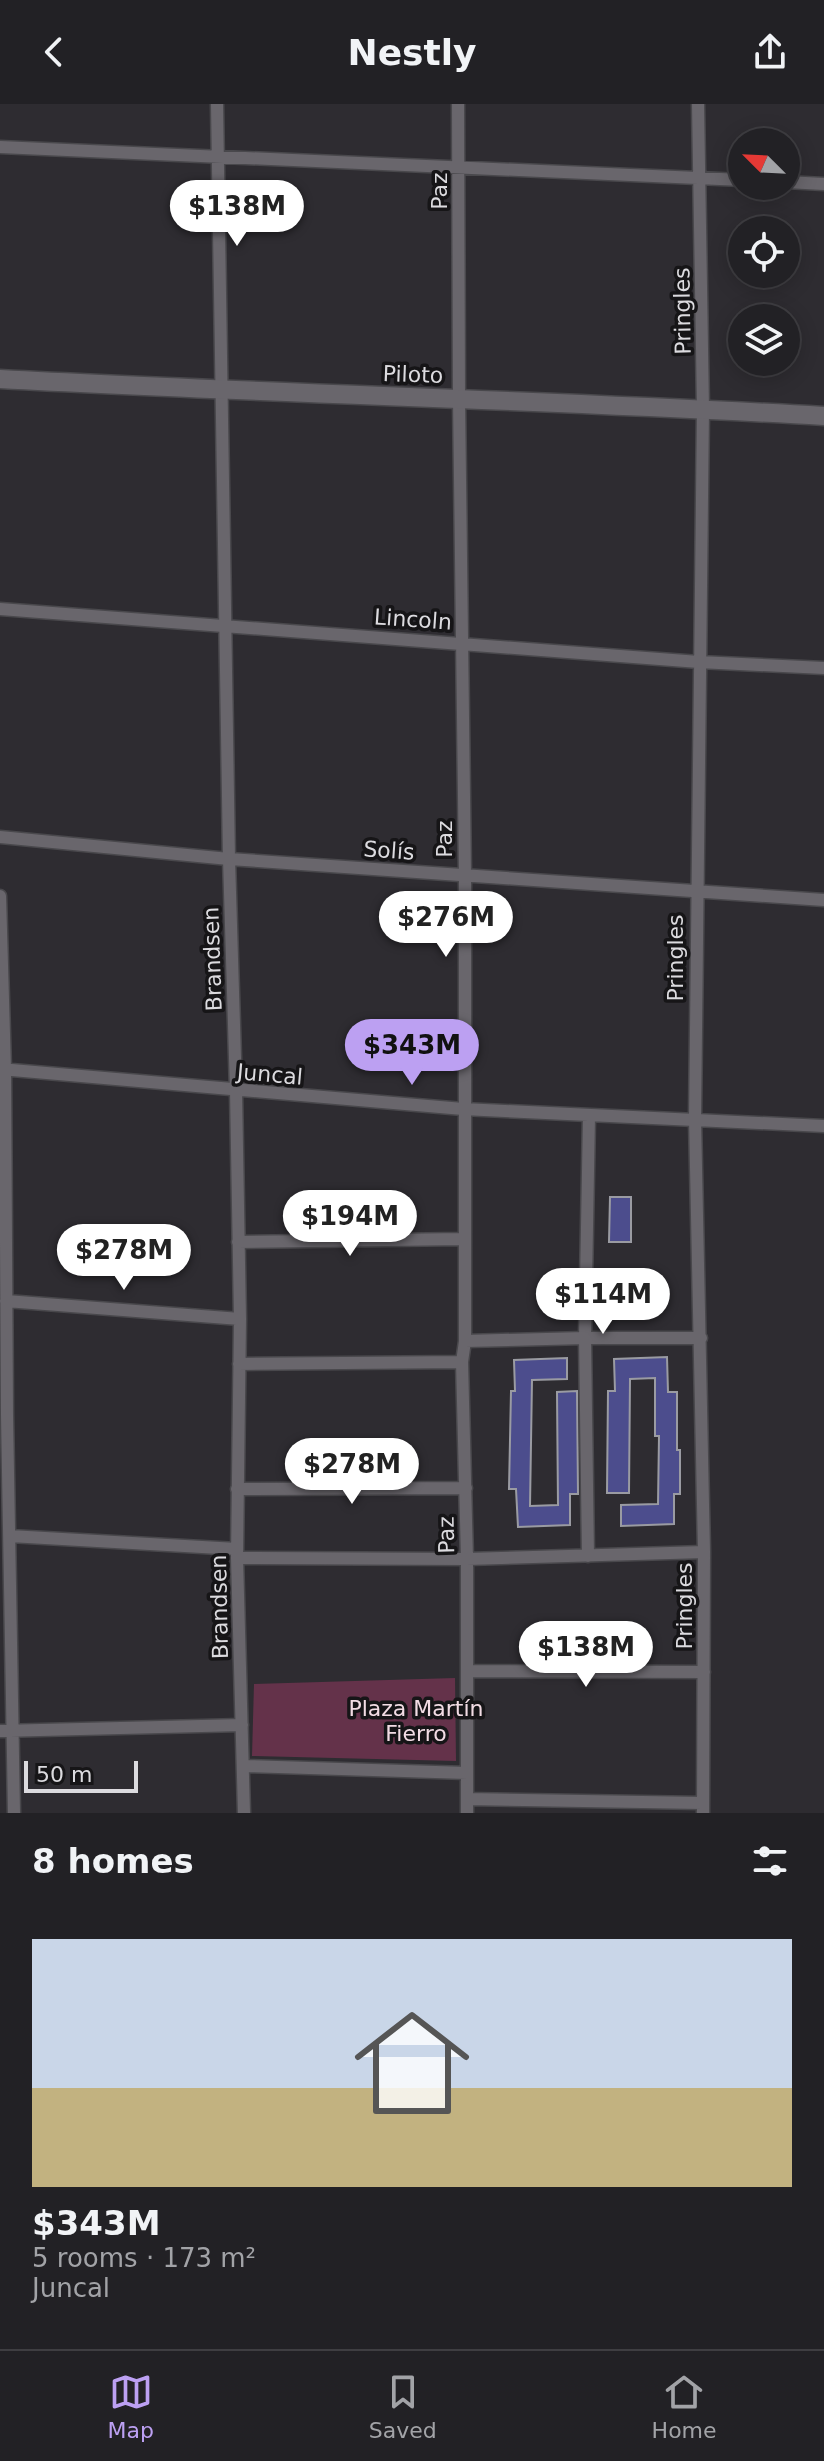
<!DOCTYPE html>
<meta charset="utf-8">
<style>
body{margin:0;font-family:"DejaVu Sans",sans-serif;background:#2a292d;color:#f1f3f6;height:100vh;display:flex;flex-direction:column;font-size:30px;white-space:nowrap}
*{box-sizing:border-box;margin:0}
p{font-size:26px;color:#a2a3a7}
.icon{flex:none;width:44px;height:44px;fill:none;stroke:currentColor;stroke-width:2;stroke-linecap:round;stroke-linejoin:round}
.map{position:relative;height:1709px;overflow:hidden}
.details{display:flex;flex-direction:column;background:#222125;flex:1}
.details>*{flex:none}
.needle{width:52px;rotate:294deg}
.buttons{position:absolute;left:728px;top:24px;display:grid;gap:16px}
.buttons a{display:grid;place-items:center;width:72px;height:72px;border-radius:50%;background:#222125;box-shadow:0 4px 20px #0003,0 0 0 2px #3f3e42;font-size:40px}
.scale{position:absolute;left:24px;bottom:20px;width:114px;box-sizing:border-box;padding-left:8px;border:4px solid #dcdbdf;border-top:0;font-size:22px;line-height:28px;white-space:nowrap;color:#dcdbdf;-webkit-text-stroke:6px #161517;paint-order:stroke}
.price{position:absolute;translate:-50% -68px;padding:0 18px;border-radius:28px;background:#fff;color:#222;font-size:26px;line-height:52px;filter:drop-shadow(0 2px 4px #0008)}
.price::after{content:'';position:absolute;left:50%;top:48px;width:24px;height:18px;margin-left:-12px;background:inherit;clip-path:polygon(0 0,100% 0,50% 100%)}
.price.current{background:#bca0f2;color:#111}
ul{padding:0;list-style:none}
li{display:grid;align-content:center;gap:16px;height:424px;padding:0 32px}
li+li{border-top:2px solid #3f3e42}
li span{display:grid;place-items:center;height:248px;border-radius:0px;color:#555}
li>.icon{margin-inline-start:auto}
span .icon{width:144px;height:144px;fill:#fffc;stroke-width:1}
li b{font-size:34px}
h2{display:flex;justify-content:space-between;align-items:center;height:96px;padding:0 32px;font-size:34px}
header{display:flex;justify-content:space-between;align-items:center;height:104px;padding:0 32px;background:#222125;font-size:36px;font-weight:700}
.menu{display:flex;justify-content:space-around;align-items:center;height:112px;border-top:2px solid #3f3e42;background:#222125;font-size:22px;color:#a2a3a7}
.menu a{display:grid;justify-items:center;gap:4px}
.menu .current{color:#bca0f2}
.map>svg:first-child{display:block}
.green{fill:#64324a}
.building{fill:#4c4d8d;stroke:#9a9ba2;stroke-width:2}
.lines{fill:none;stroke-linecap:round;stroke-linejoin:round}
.street-casing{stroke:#49484c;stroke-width:15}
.secondary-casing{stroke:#49484c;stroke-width:21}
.street{stroke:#69666c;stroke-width:12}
.secondary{stroke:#69666c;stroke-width:18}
.labels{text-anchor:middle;stroke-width:7;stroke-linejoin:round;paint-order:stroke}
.street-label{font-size:22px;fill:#dcdbdf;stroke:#161517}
.park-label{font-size:22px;fill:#f2dce4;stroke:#161517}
</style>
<header><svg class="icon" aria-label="back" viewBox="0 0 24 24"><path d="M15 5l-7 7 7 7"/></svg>Nestly<svg class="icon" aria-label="share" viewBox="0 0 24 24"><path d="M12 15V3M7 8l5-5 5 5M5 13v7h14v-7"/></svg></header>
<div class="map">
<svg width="824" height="1709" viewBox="0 0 824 1709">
<rect width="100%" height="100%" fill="#2e2c31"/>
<path class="green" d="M455 1574 456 1657 252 1652 254 1580Z"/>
<path class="building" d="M610 1093H631V1138H609Z
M667 1253 668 1288H677V1346H680V1390H674V1420L621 1422V1401L658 1400 659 1332H655V1274L630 1275 629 1389H607L608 1287H615L614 1255Z
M567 1254V1275L532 1276 530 1402 558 1401 557 1288 577 1287 578 1390H570V1421L518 1423 516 1385H509L511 1287H515L514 1256Z"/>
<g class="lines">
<g class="street-casing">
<path id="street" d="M217 0 229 755 236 987 240 1215 237 1454 244 1709
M458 0 459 295 465 772V1237L462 1258 467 1455V1709
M698 0 703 305 695 1015 704 1448 703 1709
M0 43 742 76
M786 78 824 80
M0 505 699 558 824 564
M0 733 229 755 824 796
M0 792 5 965 7 1311 14 1709
M0 965 463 1005 824 1022
M238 1138 463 1135
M6 1197 240 1215
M465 1237 585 1234H701
M239 1260 462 1258
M237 1385 466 1384
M10 1432 237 1445
M588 1452 585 1234 589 1012
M237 1454 467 1455 704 1448
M467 1567 704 1568
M0 1627 242 1621
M245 1662 467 1669
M467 1695 702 1699"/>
</g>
<g class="secondary-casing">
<path id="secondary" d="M0 275C275 290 550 296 824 312"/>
</g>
<use href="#street" class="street"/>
<use href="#secondary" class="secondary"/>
</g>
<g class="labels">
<g class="street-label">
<text transform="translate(439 87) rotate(-90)" y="8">Paz</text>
<text transform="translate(682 207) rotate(-91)" y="8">Pringles</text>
<text transform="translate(413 270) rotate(2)" y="8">Piloto</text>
<text transform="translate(413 515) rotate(4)" y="8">Lincoln</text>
<text transform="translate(444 735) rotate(-90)" y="8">Paz</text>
<text transform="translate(389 746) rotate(4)" y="8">Solís</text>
<text transform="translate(675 854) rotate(-90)" y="8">Pringles</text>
<text transform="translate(212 855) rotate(-92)" y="8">Brandsen</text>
<text transform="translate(270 970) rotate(5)" y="8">Juncal</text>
<text transform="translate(446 1431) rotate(-91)" y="8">Paz</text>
<text transform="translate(684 1502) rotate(-90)" y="8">Pringles</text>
<text transform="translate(219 1503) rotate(-91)" y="8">Brandsen</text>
</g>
<g class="park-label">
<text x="416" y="1612">Plaza Martín<tspan x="416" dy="25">Fierro</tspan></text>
</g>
</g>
</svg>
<div class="buttons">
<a><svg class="needle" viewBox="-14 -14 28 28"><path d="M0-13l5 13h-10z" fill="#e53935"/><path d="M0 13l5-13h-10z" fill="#a2a3a7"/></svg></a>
<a><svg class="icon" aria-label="locate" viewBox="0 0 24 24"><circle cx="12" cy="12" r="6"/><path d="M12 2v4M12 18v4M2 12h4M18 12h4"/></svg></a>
<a><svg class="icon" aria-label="layers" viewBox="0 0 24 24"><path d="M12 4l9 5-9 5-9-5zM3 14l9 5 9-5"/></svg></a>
</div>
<div class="scale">50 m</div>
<b class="price" style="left:237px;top:144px">$138M</b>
<b class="price" style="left:446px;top:855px">$276M</b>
<b class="price current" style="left:412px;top:983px">$343M</b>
<b class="price" style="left:350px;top:1154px">$194M</b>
<b class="price" style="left:124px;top:1188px">$278M</b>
<b class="price" style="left:603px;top:1232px">$114M</b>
<b class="price" style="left:352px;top:1402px">$278M</b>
<b class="price" style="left:586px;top:1585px">$138M</b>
</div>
<section class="details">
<h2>8 homes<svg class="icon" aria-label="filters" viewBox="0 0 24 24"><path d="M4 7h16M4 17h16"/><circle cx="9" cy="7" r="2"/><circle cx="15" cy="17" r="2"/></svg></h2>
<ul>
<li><span style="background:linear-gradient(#c9d6e8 60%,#c2b280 0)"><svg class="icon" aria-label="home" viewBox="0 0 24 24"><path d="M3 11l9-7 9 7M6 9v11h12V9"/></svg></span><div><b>$343M</b><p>5 rooms · 173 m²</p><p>Juncal</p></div></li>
</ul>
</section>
<nav class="menu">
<a class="current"><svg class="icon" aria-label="map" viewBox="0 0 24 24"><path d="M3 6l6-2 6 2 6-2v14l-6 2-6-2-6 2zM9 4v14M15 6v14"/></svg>Map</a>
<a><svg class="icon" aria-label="saved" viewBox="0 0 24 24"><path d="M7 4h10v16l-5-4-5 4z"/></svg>Saved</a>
<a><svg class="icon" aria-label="home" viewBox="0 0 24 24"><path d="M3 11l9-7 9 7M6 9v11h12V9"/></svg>Home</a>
</nav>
